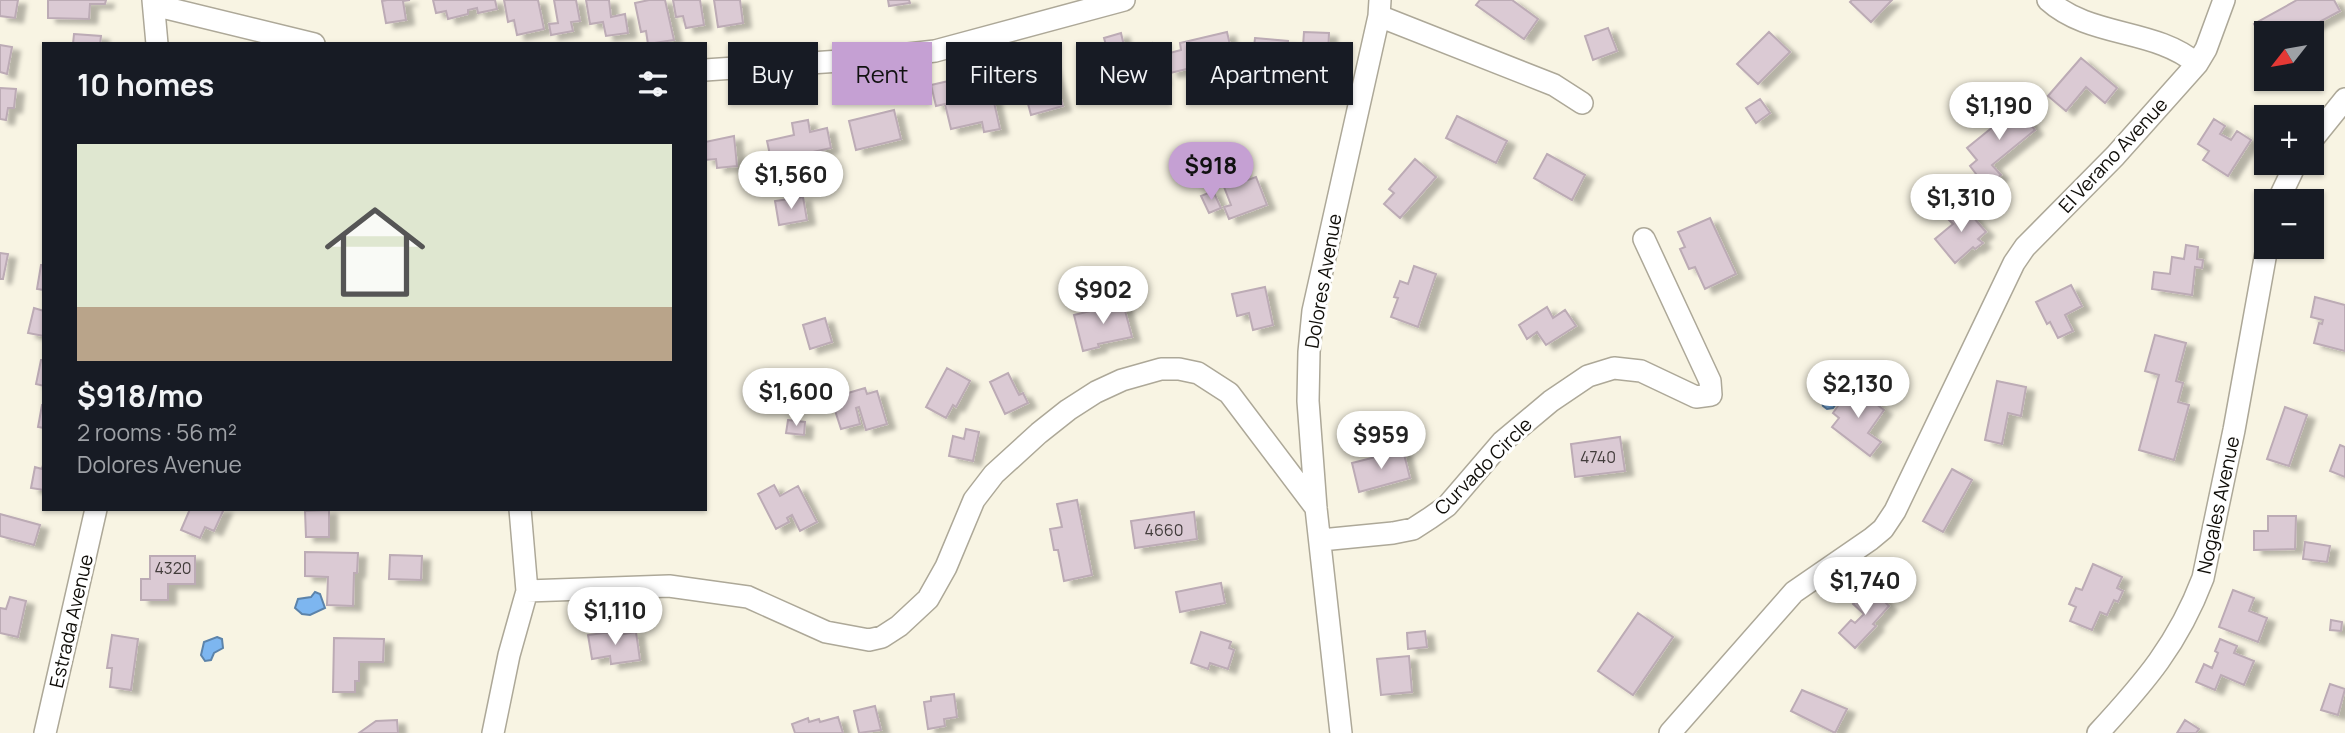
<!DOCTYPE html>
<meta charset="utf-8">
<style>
body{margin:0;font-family:Manrope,sans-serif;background:#20242c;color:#f1f3f6;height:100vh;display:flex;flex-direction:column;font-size:26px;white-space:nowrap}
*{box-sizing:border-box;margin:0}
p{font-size:23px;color:#9ea1a6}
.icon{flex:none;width:38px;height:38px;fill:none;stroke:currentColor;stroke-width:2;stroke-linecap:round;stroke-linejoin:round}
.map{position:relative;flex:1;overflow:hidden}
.drawer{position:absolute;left:42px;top:42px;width:665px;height:469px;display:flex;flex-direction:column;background:#171b24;border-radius:0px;box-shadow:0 2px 5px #0004}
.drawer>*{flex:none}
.guide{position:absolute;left:728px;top:42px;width:665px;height:63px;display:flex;gap:14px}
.needle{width:46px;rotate:239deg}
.tools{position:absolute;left:2254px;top:21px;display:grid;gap:14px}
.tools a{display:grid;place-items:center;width:70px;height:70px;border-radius:0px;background:#171b24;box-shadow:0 2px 5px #0004;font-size:35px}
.price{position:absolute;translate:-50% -60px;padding:0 16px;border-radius:24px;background:#fff;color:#222;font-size:23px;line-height:46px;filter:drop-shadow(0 2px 4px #0008)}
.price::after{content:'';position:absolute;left:50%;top:42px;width:21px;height:16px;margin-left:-10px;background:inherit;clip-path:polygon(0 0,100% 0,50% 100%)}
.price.on{background:#c5a0d3;color:#111}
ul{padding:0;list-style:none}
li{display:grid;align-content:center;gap:14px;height:371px;padding:0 35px}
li+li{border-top:2px solid #363941}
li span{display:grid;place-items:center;height:217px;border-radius:0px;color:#555}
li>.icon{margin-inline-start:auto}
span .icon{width:126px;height:126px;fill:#fffc;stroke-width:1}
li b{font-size:30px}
h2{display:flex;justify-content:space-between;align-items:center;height:84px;padding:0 35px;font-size:30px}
.chip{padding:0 24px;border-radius:0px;background:#171b24;box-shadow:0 2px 5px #0004;font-size:24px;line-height:63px}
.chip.on{background:#c5a0d3;color:#111}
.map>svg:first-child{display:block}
.water{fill:#7db6f0;stroke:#5c83aa;stroke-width:2}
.building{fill:#dbcad4;stroke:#bcabb5;stroke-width:2;filter:url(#shadow)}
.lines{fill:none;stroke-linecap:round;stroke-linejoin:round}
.minor-casing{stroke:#ada898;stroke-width:24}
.minor{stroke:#fff;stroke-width:21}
.labels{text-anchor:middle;stroke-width:6;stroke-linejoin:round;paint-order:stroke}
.number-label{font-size:16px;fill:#423c3b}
.street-label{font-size:19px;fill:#0f0d08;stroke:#fff}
</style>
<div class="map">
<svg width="2345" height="733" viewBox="0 0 2345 733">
<defs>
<filter id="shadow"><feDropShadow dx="8" dy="4.5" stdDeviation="2" flood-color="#0004"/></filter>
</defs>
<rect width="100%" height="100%" fill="#f8f4e3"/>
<path class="water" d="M1839 386 1843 395 1833 408 1827 409 1823 406 1821 400C1826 392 1829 387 1839 386Z
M315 592 320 594 325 608 310 615 302 614 295 608 298 599 311 597Z
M217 637 222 639 223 648 214 653 211 660 205 661 201 655 204 642Z"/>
<path class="building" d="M0 0H18L15 18 0 16Z
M48 0H106L105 4H90L89 19 48 18Z
M387 0H410L403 1 406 20 386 23 382 1Z
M433 0H495L497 9 478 13 477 8 468 10V14L448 19 446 11 436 13Z
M504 0H538L544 29 517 35 514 20 508 22Z
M554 0H576L580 21 571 22 573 31 551 35 549 24 558 23Z
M586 0H609L611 17 625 14 628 33 606 36 603 22 590 24Z
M649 0H665L674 40 648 44 646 31 641 32 635 3Z
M673 0H700L704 25 686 28 683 16 676 17Z
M714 0H740L743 23 718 27Z
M888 0H909L910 3 889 6Z
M1480 0H1512L1538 19 1524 39 1476 5Z
M1852 0H1892L1871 22 1850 2Z
M2297 0H2334L2340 11 2299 33H2266V46L2254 24Z
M1608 28 1617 51 1593 60 1585 36Z
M1227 32 1233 58 1170 73 1166 54 1181 50 1180 43Z
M1304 32 1329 33 1327 75 1301 74Z
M1769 32 1790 52 1758 84 1737 64Z
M1121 33 1125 50 1152 43 1162 80 1148 83 1144 70 1115 78 1104 38Z
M74 34 101 36 100 44H73Z
M1255 38 1288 41 1285 68 1252 65Z
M0 45 12 47 7 74 0 72Z
M1049 57 1063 106 1031 115 1023 85 1010 89 1004 69Z
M2081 58 2117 88 2105 103 2086 87 2066 111 2048 96Z
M953 80 957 97 991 89 1000 129 984 132 982 122 951 129 945 104 936 106 931 85Z
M0 88 16 89 14 108H8L6 120 0 119Z
M1760 99 1770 113 1756 123 1746 108Z
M2014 104 2035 130 1992 165 2001 175 1986 187 1970 166 1977 160 1967 148 1999 122 1992 114 2002 106 2006 111Z
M894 110 901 139 856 150 849 121Z
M1457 116 1507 141 1496 163 1446 138Z
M2214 119 2225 126 2220 134 2231 140 2237 131 2251 140 2228 176 2203 160 2209 151 2198 144Z
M808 120 810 132 827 128 831 148 813 152 816 164 801 167 799 159 789 161 793 179 776 183 767 141 794 135 792 123Z
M734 136 737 166 717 168 716 159 705 160V142Z
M1235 153 1245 181 1256 177 1267 205 1229 219 1224 207 1231 205 1214 161Z
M1547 154 1585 175 1572 200 1534 178Z
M1415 159 1436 177 1400 218 1384 204 1394 193 1389 189Z
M1213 191 1221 208 1209 213 1201 196Z
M803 197 807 220 779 225 775 201Z
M1961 203 1986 232 1978 239 1983 243 1975 249 1973 247 1955 263 1935 239 1953 224 1946 217Z
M1710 218 1736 274 1705 289 1695 267 1689 269 1680 249 1685 247 1678 232Z
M2186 245 2198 247 2197 259 2203 260 2202 268 2195 267 2192 295 2152 289 2154 272 2170 274 2172 257 2184 259Z
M0 253 8 254 3 279H0Z
M41 265H44V290L37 289Z
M1414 266 1436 274 1418 327 1391 317 1398 298 1394 297 1400 281 1408 284Z
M2071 285 2082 306 2065 315 2073 331 2058 338 2050 322 2047 324 2036 302Z
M1265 287 1273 325 1253 330 1249 313 1237 316 1232 294Z
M2315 297 2345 305V351L2314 343 2319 323 2322 324 2323 320 2311 317Z
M1123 303 1132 337 1098 344 1099 347 1083 351 1074 315Z
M1547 307 1553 318 1565 310 1576 326 1546 345 1537 332 1527 339 1519 325Z
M34 308 44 311V336L28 333Z
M825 318 832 342 810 349 803 325Z
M2155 335 2186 343 2176 381 2183 383 2178 402 2189 405 2174 460 2139 450 2159 375 2145 371Z
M41 360H44V386L36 384Z
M947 368 970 381 956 407 953 405 946 418 926 407Z
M1008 373 1019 395 1023 393 1028 403 1005 414 990 382Z
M1997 381 2026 387 2021 416 2008 413 2002 444 1985 440Z
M1852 386 1884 410 1868 433 1881 442 1870 456 1832 427 1839 418 1833 413Z
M865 388 867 394 877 391 887 424 866 430 859 407 856 408 860 424 841 429 831 398Z
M42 405H44V428L38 427Z
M2285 407 2307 415 2289 466 2267 459Z
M788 420 805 422 804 435 786 433Z
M966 429 979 432 973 461 949 456 953 436 964 439Z
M1620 437 1625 471 1575 477 1571 444Z
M2340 445 2345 447V477L2330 471Z
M1403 450 1410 478 1359 492 1352 463Z
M44 461V490L31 488 35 467 42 469Z
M1952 469 1972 480 1943 532 1923 521Z
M774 485 780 496 798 486 817 522 800 531 792 515 787 518 789 522 776 529 758 494Z
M1077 500 1092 575 1064 581 1058 550H1054L1050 529 1062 527 1057 504Z
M190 509H224L214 531 205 527 200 538 181 530Z
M329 510V537H306L305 511Z
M1194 512 1197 539 1135 548 1131 521Z
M0 514 40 525 34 545 0 536Z
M2268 516H2296L2295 549 2254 550V531H2268Z
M2305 542 2330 546 2327 562 2303 559Z
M305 552 358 553 357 573H354L353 606 327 605 328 577 305 576Z
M390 555 422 556 421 580 389 579Z
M150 556H195V584H168V600H141V579H150Z
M2093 564 2122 577 2117 588 2123 591 2118 602 2114 600 2107 615 2100 612 2092 630 2070 621 2076 607 2069 604 2076 588 2082 590Z
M1221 583 1225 603 1180 612 1176 592Z
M1869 586 1889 606 1873 624 1876 626 1855 648 1839 633 1851 620 1855 623 1864 614 1853 604Z
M2233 590 2254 598 2249 611 2267 618 2258 642 2219 627Z
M10 597 26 601 18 637 0 633V608L6 609Z
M1638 613 1673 637 1633 695 1598 671Z
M2331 620 2342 622 2341 631 2330 630Z
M1425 631 1427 647 1408 649 1407 633Z
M612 632V636L636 632 640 660 611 664 610 656 592 659 588 635Z
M1201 632 1231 642 1229 648 1234 650 1228 669 1210 663 1208 669 1191 663Z
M112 635 138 639 131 690 110 687 112 668H107Z
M334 638 384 639 383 662H359V681H355V692H333Z
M2220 639 2237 646 2234 653 2254 661 2244 685 2221 675 2215 690 2196 682 2204 664 2212 668 2218 653 2215 651Z
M1409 656 1412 692 1381 695 1377 659Z
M2330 684 2345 689 2338 715 2321 710Z
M1802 690 1847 709 1835 733 1791 711Z
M954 694 957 717 944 719 945 726 928 729 924 702 931 701V697Z
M875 706 881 730 859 733 854 711Z
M838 717 843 733H795L792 724 808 718 809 722 819 719 820 722Z
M397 720 398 733H359L376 721Z
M2185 720 2199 729 2196 733H2177Z"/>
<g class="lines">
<g class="minor-casing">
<path id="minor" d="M153 0 157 44
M2048 0C2090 38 2155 28 2197 64
M154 5 314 44
M1379 16 1554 85 1582 103
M705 70 855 60 935 51 1124 0
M2312 140 2345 99
M2278 201 2296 163
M1321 540 1393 533 1413 529 1430 518 1447 506 1502 442 1551 401 1588 376 1614 368 1641 371 1696 397 1711 395 1710 381 1644 239
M527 591 669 586 748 597 826 632 869 640 882 637 899 626 928 599 946 567 974 500 994 474 1039 433 1068 410 1096 392 1122 380 1161 369H1179L1198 373 1229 393 1316 508
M45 733 96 509
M493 733 509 655 527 591 520 509
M1341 733 1316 508 1308 401 1309 352 1313 311 1379 16 1380 0
M1670 733 1794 592 1871 539 1883 529 1895 511 2014 263 2025 247 2115 156 2197 64 2206 49 2224 0
M2098 733C2145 682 2178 644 2203 578L2234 430 2267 247"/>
</g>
<use href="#minor" class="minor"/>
</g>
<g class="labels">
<g class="number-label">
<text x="1598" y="463">4740</text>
<text x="1164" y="536">4660</text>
<text x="173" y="574">4320</text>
</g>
<g class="street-label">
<text transform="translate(2113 155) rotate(-47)" y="7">El Verano Avenue</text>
<text transform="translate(1323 281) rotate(-80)" y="7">Dolores Avenue</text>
<text transform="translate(1483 466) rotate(-45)" y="7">Curvado Circle</text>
<text transform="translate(2218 505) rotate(-78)" y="7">Nogales Avenue</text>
<text transform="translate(71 621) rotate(-77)" y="7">Estrada Avenue</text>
</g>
</g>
</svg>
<div class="tools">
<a><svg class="needle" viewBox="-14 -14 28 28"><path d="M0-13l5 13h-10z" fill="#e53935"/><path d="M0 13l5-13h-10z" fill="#9ea1a6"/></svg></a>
<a>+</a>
<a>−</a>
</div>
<b class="price" style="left:1999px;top:142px">$1,190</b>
<b class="price on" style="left:1211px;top:202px">$918</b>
<b class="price" style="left:791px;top:211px">$1,560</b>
<b class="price" style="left:1961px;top:234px">$1,310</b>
<b class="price" style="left:1103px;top:326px">$902</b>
<b class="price" style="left:1858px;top:420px">$2,130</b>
<b class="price" style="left:796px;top:428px">$1,600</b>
<b class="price" style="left:1381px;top:471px">$959</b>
<b class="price" style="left:1865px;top:617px">$1,740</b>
<b class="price" style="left:615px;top:647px">$1,110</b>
<div class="guide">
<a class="chip">Buy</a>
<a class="chip on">Rent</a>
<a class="chip">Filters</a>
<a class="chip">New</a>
<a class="chip">Apartment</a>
</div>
<section class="drawer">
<h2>10 homes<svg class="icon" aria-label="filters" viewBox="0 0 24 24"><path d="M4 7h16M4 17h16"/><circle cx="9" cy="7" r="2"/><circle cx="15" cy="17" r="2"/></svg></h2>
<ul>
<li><span style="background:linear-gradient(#dfe7d0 75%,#b9a48a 0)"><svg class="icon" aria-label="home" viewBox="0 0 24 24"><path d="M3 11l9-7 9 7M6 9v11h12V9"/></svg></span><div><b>$918/mo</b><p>2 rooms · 56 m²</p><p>Dolores Avenue</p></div></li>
</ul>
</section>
</div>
